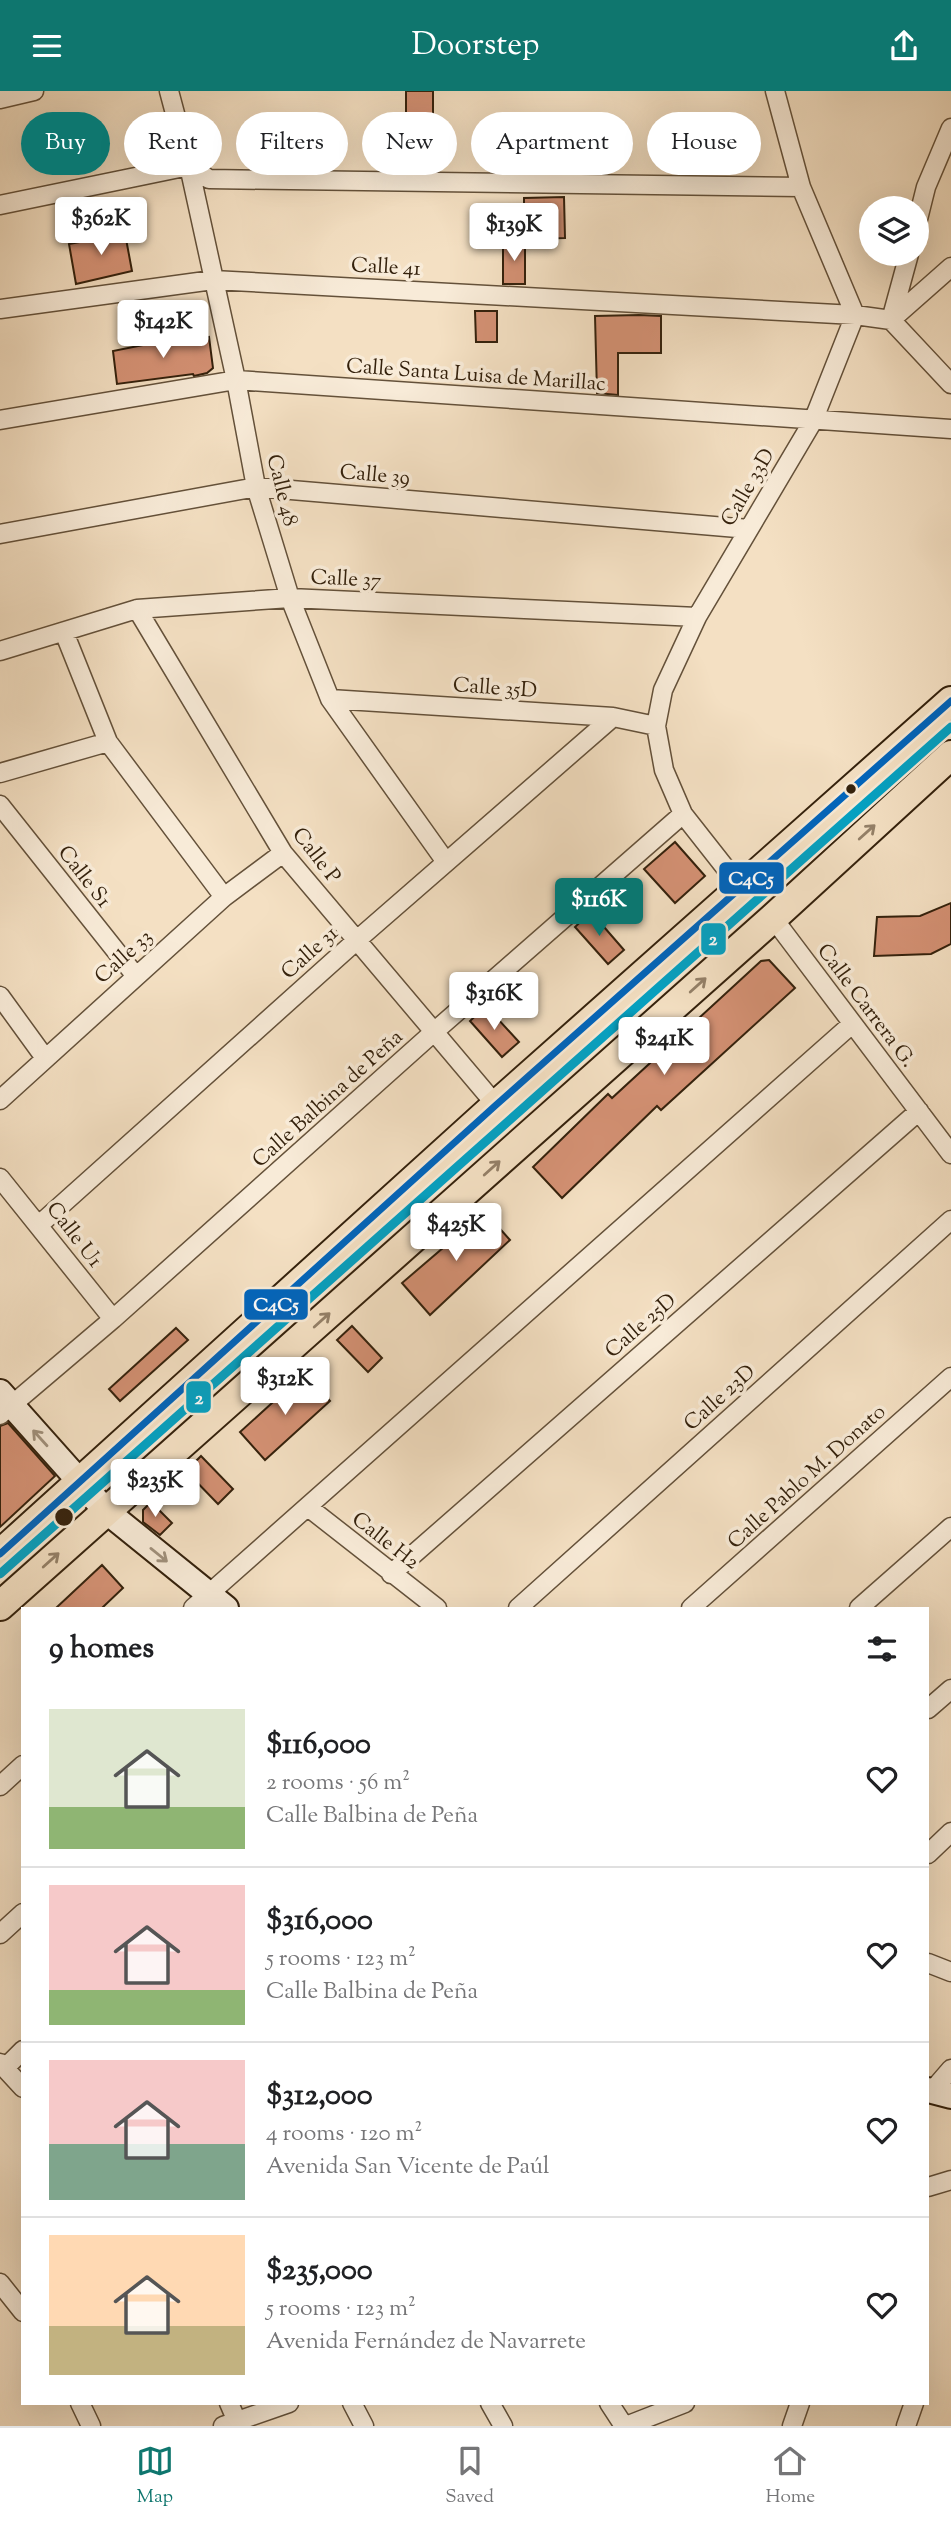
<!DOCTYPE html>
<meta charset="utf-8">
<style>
body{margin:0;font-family:"Sorts Mill Goudy",serif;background:#f6f6f6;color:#202124;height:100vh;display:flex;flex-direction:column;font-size:26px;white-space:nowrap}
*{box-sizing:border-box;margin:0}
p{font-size:23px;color:#757577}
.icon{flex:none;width:38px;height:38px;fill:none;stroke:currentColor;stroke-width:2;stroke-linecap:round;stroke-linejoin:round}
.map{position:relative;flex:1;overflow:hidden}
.sheet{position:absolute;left:21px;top:1516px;width:908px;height:798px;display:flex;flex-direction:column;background:#fff;border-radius:0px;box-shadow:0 7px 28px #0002}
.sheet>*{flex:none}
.hud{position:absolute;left:21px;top:21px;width:910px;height:63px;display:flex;gap:14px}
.fabs{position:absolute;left:859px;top:105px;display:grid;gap:14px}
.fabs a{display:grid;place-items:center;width:70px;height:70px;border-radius:50%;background:#fff;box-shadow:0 7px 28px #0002;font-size:35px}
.price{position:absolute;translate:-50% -60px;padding:0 16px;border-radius:7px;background:#fff;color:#222;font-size:23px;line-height:46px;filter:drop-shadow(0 2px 4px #0008)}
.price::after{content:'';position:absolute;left:50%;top:42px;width:21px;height:16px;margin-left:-10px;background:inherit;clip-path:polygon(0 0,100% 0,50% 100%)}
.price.selected{background:#0f766e;color:#fff}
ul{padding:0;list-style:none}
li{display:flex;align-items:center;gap:21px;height:175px;padding:0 28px}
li+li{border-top:2px solid #e0e0e0}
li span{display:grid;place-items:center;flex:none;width:196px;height:140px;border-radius:0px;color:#555}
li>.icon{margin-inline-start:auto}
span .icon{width:84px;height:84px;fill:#fffc;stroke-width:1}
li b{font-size:30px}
h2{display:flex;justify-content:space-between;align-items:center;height:84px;padding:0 28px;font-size:30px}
.tag{padding:0 24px;border-radius:32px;background:#fff;box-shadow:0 7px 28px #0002;font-size:24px;line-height:63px}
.tag.selected{background:#0f766e;color:#fff}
header{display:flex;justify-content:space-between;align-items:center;height:91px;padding:0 28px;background:#0f766e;color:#fff;font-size:32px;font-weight:600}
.tabs{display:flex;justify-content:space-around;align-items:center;height:98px;border-top:2px solid #e0e0e0;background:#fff;font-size:19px;color:#757577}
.tabs a{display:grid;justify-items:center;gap:4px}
.tabs .selected{color:#0f766e}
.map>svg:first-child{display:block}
.building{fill:#d49174;stroke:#34210c;stroke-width:2}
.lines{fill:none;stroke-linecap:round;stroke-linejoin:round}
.street-casing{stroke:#64513a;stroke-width:21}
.secondary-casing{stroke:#34210c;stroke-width:28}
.primary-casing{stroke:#34210c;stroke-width:32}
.street{stroke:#f8ebd8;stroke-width:18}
.secondary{stroke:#f8ebd8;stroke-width:24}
.primary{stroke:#f4e0c3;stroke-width:28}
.bus-1-casing{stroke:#f8ebd8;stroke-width:12}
.bus-1{stroke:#0065bd;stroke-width:7}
.metro-1-casing{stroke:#f8ebd8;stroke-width:14}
.metro-1{stroke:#03a2c4;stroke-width:9}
.oneway{stroke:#948068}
.oneway2{stroke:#a0907c}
.bus-dot{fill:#34210c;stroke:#f8ebd8;stroke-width:2.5}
.labels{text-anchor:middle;stroke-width:7;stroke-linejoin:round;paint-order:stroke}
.street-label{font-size:21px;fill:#34210c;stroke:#f8ebd8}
.line-badge{stroke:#f8ebd8;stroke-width:2.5}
.badge-label{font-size:19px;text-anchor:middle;font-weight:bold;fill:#fff}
</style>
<header><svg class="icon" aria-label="menu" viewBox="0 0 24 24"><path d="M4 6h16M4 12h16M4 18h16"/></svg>Doorstep<svg class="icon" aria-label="share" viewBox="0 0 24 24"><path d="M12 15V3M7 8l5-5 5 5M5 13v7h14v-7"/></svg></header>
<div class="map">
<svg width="951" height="2335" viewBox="0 0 951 2335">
<rect width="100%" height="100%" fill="#f4e0c3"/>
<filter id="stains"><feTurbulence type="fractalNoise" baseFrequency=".00286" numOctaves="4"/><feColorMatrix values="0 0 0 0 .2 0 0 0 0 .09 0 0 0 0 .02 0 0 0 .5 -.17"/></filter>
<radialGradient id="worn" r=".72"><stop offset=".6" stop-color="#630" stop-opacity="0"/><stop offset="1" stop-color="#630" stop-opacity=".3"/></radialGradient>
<path class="building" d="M406 0H433V33H406Z
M564 106 565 147 524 148V107Z
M124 137 132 180 76 193 69 153 96 148V143Z
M503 152H525V193H503Z
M475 220H497V251H476Z
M639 224 661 225V262H618V304L597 302 595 225Z
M183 246 184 250 209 246 213 277 207 282 194 285 193 283 117 293 113 260Z
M675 751 705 785 675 812 644 778Z
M951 812V853L931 863 874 865 877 826 920 825Z
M591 821 624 859 608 873 575 836Z
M769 869 795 897 661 1019 657 1015 562 1107 533 1076 608 1003 612 1007 761 870Z
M486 915 519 951 502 966 470 930Z
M485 1121 510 1149 430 1224 402 1192Z
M352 1235 382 1267 368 1281 337 1249Z
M176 1237 188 1249 120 1310 109 1298Z
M305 1282 330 1310 265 1369 240 1341Z
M8 1332 55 1385 0 1436V1335Z
M201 1365 233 1398 218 1413 186 1380Z
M151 1411 172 1432 160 1444 143 1431V1419Z
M102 1474 123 1497 102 1517H56Z"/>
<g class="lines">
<g class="street-casing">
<path id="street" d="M169 0 189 75 236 289 256 396 290 507 330 608 446 771
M0 8 34 0
M0 114 189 75 209 88 801 96
M917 132 926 96 951 37
M909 163 891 229 951 293
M0 218 213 189 855 224 891 229 951 176
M0 329 236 289 951 338
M0 443 256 396 749 438
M137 518 283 762 496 1014
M64 541 108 651 224 806
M0 560 137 518 290 507 697 526
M330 608 613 626 656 635
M0 682 108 651
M0 714 135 884
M742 798 683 723 664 679 656 635 663 599 697 526 813 330 855 224 801 96 775 0
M773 827 951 1063
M0 905 45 967
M0 1009 224 806 283 762
M0 1087 113 1228
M39 1134 357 849 613 626
M0 1324 113 1228 435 940 683 723
M308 1416 437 1517
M391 1483 919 1020
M193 1517 852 933
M518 1517 951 1129
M691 1517 951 1286
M859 1517 951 1436
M928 1618 951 1598
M0 1695 23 1674
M928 1763 951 1741
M0 1843 23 1822
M928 1872 951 1881
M0 1972 23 1997
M5 1977 23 1959
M932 2000 951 1978
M928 2096 951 2089
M0 2192 23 2221
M80 2312 91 2335
M229 2312 239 2335
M352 2312 364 2335
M490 2312 503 2335
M609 2312 624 2335
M223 2335 289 2312
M626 2335 685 2312
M792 2335 800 2312
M906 2335 914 2312"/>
</g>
<g class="secondary-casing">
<path id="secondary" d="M0 1301 106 1420 226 1517
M928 1999 951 2005"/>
</g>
<g class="primary-casing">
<path id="primary" d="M0 1463 496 1014 951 610
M0 1515 773 827 951 664"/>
</g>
<use href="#street" class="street"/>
<use href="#secondary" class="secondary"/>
<use href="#primary" class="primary"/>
<g class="bus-1-casing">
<path id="bus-1" d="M0 1463 496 1014 951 610"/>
</g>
<use href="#bus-1" class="bus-1"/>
<g class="metro-1-casing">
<path id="metro-1" d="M0 1483 951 636"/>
</g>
<use href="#metro-1" class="metro-1"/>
</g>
<defs><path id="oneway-shaft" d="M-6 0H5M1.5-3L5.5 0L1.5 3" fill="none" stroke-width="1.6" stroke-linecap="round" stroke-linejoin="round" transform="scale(1.75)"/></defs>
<g class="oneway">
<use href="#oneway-shaft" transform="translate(867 741) rotate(-42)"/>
<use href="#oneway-shaft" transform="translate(698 894) rotate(-42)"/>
<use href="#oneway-shaft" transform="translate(492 1077) rotate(-42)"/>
<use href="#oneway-shaft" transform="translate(322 1229) rotate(-42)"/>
<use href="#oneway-shaft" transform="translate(51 1469) rotate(-42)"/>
</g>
<g class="oneway2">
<use href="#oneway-shaft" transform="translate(40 1347) rotate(-132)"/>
<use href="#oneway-shaft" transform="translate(159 1464) rotate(39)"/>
</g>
<g class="bus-dot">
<circle cx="851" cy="698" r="6"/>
<circle cx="64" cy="1426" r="10"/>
</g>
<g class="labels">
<g class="street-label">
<text transform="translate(386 175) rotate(3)" y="7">Calle 41</text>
<text transform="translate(476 283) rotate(4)" y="7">Calle Santa Luisa de Marillac</text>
<text transform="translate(375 383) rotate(5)" y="7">Calle 39</text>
<text transform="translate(747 396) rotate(-60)" y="7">Calle 33D</text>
<text transform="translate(283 399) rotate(76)" y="7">Calle 48</text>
<text transform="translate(346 487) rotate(3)" y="7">Calle 37</text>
<text transform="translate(495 596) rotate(4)" y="7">Calle 35D</text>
<text transform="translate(317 764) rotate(52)" y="7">Calle P</text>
<text transform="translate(85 785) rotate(52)" y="7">Calle S1</text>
<text transform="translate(309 861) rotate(-42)" y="7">Calle 31</text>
<text transform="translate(123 865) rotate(-42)" y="7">Calle 33</text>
<text transform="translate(867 914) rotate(53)" y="7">Calle Carrera G.</text>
<text transform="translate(327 1007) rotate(-42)" y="7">Calle Balbina de Peña</text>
<text transform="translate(75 1143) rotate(52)" y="7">Calle U1</text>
<text transform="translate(640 1234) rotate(-41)" y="7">Calle 25D</text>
<text transform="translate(719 1306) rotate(-42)" y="7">Calle 23D</text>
<text transform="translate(806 1385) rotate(-42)" y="7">Calle Pablo M. Donato</text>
<text transform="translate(386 1449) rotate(38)" y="7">Calle H2</text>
</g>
</g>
<g class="line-badge">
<rect x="718" y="770" width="67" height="34" rx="7" fill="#0065bd"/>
<rect x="700" y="831" width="27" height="34" rx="7" fill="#03a2c4"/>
<rect x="243" y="1197" width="66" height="33" rx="7" fill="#0065bd"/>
<rect x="185" y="1289" width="27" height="34" rx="7" fill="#03a2c4"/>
</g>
<g class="badge-label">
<text x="751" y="794">C4C5</text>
<text x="713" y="854">2</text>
<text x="276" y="1220">C4C5</text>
<text x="199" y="1313">2</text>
</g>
<rect width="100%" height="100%" filter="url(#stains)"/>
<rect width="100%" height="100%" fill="url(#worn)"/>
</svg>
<div class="fabs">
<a><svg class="icon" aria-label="layers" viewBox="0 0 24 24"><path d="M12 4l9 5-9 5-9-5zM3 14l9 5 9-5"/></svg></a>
</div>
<b class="price" style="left:101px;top:166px">$362K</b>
<b class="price" style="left:514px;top:172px">$139K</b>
<b class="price" style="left:163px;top:269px">$142K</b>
<b class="price selected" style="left:599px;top:847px">$116K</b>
<b class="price" style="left:494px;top:941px">$316K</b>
<b class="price" style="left:664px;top:986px">$241K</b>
<b class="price" style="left:456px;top:1172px">$425K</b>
<b class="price" style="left:285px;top:1326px">$312K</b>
<b class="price" style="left:155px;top:1428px">$235K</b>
<div class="hud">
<a class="tag selected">Buy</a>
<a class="tag">Rent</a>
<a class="tag">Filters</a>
<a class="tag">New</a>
<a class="tag">Apartment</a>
<a class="tag">House</a>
</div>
<section class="sheet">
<h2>9 homes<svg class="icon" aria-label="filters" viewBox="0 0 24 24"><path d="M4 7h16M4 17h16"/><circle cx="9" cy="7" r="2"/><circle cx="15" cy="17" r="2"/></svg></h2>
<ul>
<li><span style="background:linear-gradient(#dfe7d0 70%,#8fb573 0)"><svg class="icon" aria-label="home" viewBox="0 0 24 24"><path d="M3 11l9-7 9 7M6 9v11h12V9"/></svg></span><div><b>$116,000</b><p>2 rooms · 56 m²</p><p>Calle Balbina de Peña</p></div><svg class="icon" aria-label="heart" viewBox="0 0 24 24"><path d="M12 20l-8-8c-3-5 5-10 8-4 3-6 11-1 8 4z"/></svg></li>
<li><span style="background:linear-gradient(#f6c9c9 75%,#8fb573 0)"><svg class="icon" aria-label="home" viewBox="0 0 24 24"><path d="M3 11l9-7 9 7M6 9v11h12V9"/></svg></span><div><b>$316,000</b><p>5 rooms · 123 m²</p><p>Calle Balbina de Peña</p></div><svg class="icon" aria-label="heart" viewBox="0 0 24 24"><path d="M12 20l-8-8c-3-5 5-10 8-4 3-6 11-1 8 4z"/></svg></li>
<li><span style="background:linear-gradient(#f6c9c9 60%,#7fa58c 0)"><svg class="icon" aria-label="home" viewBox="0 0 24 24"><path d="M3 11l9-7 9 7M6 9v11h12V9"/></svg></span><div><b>$312,000</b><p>4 rooms · 120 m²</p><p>Avenida San Vicente de Paúl</p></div><svg class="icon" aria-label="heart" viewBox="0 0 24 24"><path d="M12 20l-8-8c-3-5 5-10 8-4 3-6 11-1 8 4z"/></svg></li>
<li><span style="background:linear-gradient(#ffd9b3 65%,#c2b280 0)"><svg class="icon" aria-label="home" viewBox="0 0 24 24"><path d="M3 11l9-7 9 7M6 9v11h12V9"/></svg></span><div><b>$235,000</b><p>5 rooms · 123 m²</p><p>Avenida Fernández de Navarrete</p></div><svg class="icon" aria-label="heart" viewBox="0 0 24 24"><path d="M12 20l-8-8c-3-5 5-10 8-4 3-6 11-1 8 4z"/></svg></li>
</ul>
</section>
</div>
<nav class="tabs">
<a class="selected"><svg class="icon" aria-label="map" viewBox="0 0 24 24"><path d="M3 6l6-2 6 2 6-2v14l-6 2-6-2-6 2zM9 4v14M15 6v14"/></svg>Map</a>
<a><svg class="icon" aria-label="saved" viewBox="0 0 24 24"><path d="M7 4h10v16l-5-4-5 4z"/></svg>Saved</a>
<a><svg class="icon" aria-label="home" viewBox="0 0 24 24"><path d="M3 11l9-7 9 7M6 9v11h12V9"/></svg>Home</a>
</nav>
